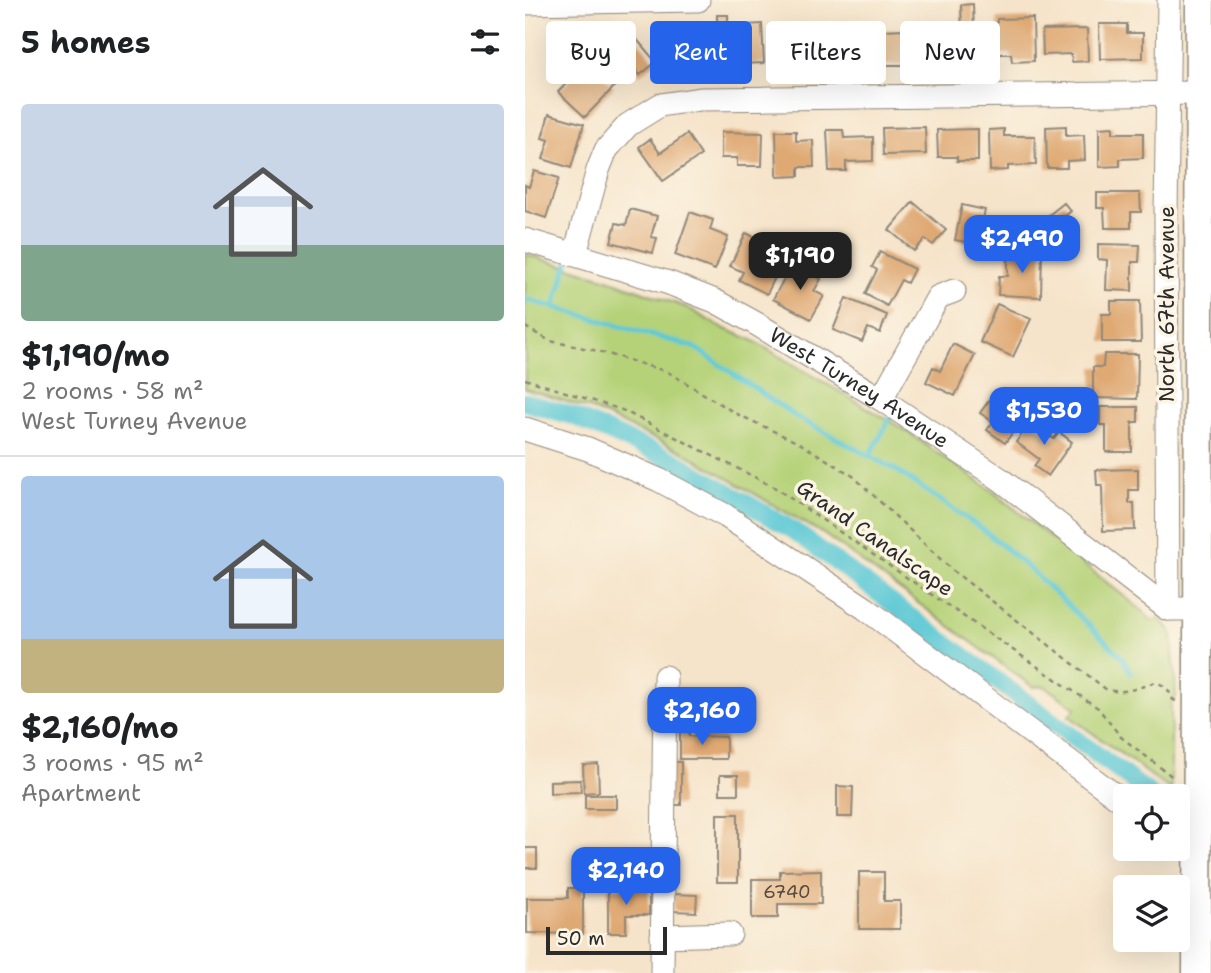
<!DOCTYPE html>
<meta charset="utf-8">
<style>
body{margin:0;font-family:"Shantell Sans",sans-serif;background:#f6f6f6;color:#202124;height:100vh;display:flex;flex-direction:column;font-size:26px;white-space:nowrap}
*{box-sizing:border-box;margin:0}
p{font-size:23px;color:#757577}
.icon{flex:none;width:38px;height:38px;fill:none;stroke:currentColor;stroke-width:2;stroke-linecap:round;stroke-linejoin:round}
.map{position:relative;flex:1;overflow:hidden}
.drawer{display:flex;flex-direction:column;background:#fff;width:525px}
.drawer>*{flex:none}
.hud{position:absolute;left:21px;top:21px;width:560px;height:63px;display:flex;gap:14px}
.fabs{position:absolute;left:588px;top:784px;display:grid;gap:14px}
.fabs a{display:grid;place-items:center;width:77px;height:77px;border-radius:7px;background:#fff;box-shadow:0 7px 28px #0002;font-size:35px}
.scale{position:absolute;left:21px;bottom:18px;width:121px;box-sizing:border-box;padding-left:7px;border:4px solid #2b2b2b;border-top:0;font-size:19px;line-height:24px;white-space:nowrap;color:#2b2b2b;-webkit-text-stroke:5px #fcf5e5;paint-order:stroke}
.price{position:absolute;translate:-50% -60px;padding:0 16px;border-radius:14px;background:#2563eb;color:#fff;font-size:23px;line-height:46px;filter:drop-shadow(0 2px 4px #0008)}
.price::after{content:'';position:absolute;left:50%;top:42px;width:21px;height:16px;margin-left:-10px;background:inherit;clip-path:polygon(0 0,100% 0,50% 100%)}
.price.current{background:#222;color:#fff}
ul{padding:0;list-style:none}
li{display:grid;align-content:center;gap:14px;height:371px;padding:0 21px}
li+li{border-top:2px solid #e0e0e0}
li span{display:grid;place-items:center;height:217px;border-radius:7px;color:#555}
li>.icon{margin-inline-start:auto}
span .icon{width:126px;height:126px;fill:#fffc;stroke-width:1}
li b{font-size:30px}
h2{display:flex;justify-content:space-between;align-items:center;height:84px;padding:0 21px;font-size:30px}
.tag{padding:0 24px;border-radius:7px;background:#fff;box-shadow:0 7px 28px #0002;font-size:24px;line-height:63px}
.tag.current{background:#2563eb;color:#fff}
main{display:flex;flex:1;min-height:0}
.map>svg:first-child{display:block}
.green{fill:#b5d278;stroke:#707e52;stroke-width:2}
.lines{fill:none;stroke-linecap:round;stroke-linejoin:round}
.stream{stroke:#5dc9d6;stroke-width:5}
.canal{stroke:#5dc9d6;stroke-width:18}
.building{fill:#dfa973}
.minor-casing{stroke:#90887a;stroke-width:25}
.major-casing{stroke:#90887a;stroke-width:31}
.path{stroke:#90887a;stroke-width:2.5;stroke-dasharray:5 5;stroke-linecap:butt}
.minor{stroke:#fff;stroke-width:23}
.major{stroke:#fff;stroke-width:28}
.labels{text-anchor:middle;stroke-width:7;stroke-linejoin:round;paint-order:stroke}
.number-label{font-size:18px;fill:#584a3d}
.street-label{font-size:21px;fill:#2b2b2b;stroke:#fcf5e5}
</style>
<main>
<section class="drawer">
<h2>5 homes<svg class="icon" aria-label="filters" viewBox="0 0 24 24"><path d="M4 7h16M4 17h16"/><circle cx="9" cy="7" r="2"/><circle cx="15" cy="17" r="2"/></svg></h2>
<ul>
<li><span style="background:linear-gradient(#c9d6e8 65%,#7fa58c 0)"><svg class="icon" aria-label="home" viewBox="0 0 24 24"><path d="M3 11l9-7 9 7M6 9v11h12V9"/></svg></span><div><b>$1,190/mo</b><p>2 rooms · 58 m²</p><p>West Turney Avenue</p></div></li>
<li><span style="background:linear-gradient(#a9c7e8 75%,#c2b280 0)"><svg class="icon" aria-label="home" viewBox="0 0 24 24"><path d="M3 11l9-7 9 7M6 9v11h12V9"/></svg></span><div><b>$2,160/mo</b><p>3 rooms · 95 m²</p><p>Apartment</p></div></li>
</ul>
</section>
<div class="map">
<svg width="686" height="973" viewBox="0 0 686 973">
<rect width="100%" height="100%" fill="#fcf5e5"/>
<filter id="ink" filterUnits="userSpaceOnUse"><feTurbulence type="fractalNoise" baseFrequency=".0143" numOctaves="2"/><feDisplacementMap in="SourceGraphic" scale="14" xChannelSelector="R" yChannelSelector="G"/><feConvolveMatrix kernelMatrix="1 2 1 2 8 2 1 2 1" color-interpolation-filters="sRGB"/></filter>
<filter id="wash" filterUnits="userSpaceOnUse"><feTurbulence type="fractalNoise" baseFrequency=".00686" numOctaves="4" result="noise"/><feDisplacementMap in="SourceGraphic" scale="28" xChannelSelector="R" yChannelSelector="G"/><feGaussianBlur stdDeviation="1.57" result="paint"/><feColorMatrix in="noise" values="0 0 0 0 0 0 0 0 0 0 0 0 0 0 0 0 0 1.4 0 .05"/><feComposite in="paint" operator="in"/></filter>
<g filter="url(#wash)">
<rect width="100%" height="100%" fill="#f6e4ca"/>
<path class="green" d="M0 254 83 279 163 308 195 327 225 339 375 427 466 490 615 609 627 621 634 619 645 629 647 635 651 697 646 703V790L544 716 551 708 519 686 508 687 300 535 158 452 66 409 0 389Z"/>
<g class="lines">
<path class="stream" d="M0 299 169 347 273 418 371 470 460 531 507 571 596 656 606 673
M29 308 43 263
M345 455 367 415"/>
<path class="canal" d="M0 402 48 416 149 461 268 530 628 796
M653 815 678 833"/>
</g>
<g id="blocks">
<path class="building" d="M448 4 449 31H455L456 64H441L440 57H409V32L437 31 436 5Z
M192 15H203V26L237 24 239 63 193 65Z
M508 18 509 61 487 62 486 54H472V19Z
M574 24H602V33H618V58L575 59Z
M292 26 293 64H273V54L256 55 255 27Z
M310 26H345V62L303 63 302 37H310Z
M103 29 131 62 115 75 109 68 95 80 78 60 96 45 90 39Z
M379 29V37H398L399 65H358V30Z
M562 29 563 61 547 62 546 54 518 55 517 30Z
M183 43 184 69 134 70V44Z
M62 62 89 87 60 117 33 92Z
M24 114 59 124 46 168 18 159 24 140 17 138Z
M541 126V136L559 135 560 160 542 161V168H522L521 127Z
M400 127 401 154 358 155 357 128Z
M588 127V133H618V158L595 159V166L574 167V128Z
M453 129V161H432V157H413L412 130Z
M479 129V136H510L511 165 483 166V170L465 171 464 130Z
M302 130H318L319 138 348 137V161L321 162V171H304Z
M251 131H271V141L288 140 289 167H274V176L252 177Z
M196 132 238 133 237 166H212V158H196Z
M162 134 176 155 138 181 114 147 125 139 135 153Z
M9 171 34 178 21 218 0 211V185L4 187Z
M572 193H615L616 212H606V228H580L579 208H572Z
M388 202 421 230 408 245 400 239 389 251 364 230Z
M539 203 546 211 531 223 524 215Z
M437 205 460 210 458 219 479 223 474 248 430 240Z
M105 209 132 216 126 237 132 238 128 253 86 242 91 223 101 225Z
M165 212 188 220 185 230 203 237 190 270 150 255Z
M221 233 262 253 242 294 214 280 218 272 205 266Z
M573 244 615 245 614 262H607V291L581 290 582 260 573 259Z
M483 250 517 251 516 297 473 295 474 276H483Z
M355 252 389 269 382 283 376 280 362 306 340 294 352 270 347 267Z
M267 264 296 279 289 291 299 296 286 319 248 299Z
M321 298 362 315 355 333 343 328 337 342 308 330Z
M586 301H615L616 342H577V314H586Z
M472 304 506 319 488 357 455 342Z
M428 344 450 355 430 396 401 382 408 367 415 371Z
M579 354H613L612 399 568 398V367H578Z
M470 392 485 402 489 397 505 408 480 443 462 430 468 422 455 413Z
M575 407H613V422H607V452H581V425H575Z
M506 422 529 439 534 432 547 442 523 476 509 466 514 459 491 442Z
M613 469V490H604V503H609L610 530 578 531 577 485H572L571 470Z
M155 731 164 732V736L201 737V759H155Z
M143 762H156V805H143Z
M73 764 74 792 59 793 58 765Z
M195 775H213V794H195Z
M55 780 56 792 25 793V781Z
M312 786 328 787 327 817H312Z
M60 795H91V809H60Z
M192 814H213V882H192Z
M0 848H12V868H0Z
M296 870V904H253V918H227V879H255V871Z
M334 872H359V901H375V929H334Z
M43 888H58V934L2 933V898H43Z
M83 888H124V915H101V933H83Z
M149 894 172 895 171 912 148 911Z"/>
</g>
</g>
<g filter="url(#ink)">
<use href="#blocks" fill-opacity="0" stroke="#90887a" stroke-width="2"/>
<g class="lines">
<g class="minor-casing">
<g id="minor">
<path d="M0 3 173 0"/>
<path id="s1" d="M0 240 144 283 190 301 230 323 356 399 475 479 643 609H673"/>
<path d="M50 254 73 170 81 150 103 125 135 105 175 99 675 93"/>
<path d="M356 399 413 297 429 291"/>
<path d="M0 429 63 449 134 480 201 516 340 608 600 803"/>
<path d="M643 609 641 215 644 0"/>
<path d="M653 840 672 844"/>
<path d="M137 936 205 934"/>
<path d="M137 973 140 677"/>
</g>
</g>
<g class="major-casing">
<path id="major" d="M672 973 675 0"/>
</g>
<path class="path" d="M0 327 25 341 73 351 143 372 210 413 276 444 328 476 427 570 582 690C600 694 613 688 630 682 639 685 645 689 646 698L652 702
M0 379 97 410 249 487 573 708 596 737 649 778"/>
<use href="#minor" class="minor"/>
<use href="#major" class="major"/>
</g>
</g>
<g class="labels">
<g class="number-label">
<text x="262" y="898">6740</text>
</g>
<g class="street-label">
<text transform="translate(642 304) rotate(-90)" y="7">North 67th Avenue</text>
<text dy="7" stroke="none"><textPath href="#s1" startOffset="368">West Turney Avenue</textPath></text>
<text transform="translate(350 538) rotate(35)" y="7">Grand Canalscape</text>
</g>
</g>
</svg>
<div class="fabs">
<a><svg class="icon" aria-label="locate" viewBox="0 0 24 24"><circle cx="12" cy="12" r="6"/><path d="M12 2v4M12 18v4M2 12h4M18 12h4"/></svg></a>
<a><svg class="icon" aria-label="layers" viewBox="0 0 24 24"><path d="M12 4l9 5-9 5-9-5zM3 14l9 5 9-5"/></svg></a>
</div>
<div class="scale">50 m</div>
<b class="price" style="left:497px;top:275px">$2,490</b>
<b class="price current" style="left:275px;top:292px">$1,190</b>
<b class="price" style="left:519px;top:447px">$1,530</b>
<b class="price" style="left:177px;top:747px">$2,160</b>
<b class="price" style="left:101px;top:907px">$2,140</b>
<div class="hud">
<a class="tag">Buy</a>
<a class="tag current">Rent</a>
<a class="tag">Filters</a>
<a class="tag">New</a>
</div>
</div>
</main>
